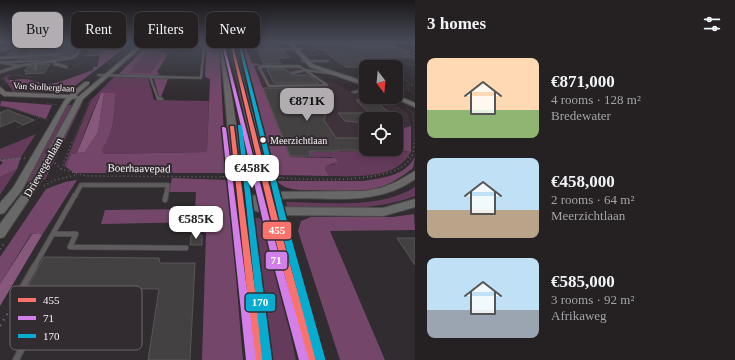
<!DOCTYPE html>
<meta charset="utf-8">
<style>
body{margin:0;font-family:Georgia,serif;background:#312e30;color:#f1f3f6;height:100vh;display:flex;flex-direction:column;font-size:15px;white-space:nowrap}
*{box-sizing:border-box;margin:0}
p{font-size:13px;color:#a3a3a6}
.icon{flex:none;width:22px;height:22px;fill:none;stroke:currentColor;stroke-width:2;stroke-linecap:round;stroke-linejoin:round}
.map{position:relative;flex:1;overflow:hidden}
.side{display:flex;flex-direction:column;background:#252123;width:320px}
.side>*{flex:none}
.hud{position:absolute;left:12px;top:12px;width:343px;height:36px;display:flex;gap:8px}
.needle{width:26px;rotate:164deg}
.fabs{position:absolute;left:359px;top:60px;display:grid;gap:8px}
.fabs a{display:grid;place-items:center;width:44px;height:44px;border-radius:8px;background:#252123;box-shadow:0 2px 10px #0003,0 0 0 1px #423e41;font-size:20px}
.price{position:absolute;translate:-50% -34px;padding:0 9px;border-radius:8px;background:#fff;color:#222;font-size:13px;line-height:26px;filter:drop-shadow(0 1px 2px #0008)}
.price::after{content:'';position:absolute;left:50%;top:24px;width:12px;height:9px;margin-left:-6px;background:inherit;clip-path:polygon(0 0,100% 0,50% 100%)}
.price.selected{background:#b2adb0;color:#111}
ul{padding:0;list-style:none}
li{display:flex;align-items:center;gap:12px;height:100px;padding:0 12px}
li span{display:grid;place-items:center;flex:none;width:112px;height:80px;border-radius:8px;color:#555}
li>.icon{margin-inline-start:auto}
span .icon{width:48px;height:48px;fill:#fffc;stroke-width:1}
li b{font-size:17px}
h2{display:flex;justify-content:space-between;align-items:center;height:48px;padding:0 12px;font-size:17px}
.chip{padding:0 14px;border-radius:8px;background:#252123;box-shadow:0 2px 10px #0003,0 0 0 1px #423e41;font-size:14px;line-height:36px}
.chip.selected{background:#b2adb0;color:#111}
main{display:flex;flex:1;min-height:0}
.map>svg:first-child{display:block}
.built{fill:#3e323b}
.green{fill:#643b5a}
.forest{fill:#74476a}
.water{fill:#87577c}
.building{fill:#444143;stroke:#595658}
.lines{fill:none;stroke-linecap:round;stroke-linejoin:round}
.lane-far5-casing{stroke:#4c494b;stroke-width:2.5}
.lane-far4-casing{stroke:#4c494b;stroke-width:3}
.lane-far3-casing{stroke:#4c494b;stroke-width:4}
.lane-far2-casing{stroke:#4c494b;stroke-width:5.5}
.lane-far1-casing{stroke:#4c494b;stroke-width:6}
.lane-casing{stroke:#4c494b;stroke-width:8}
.street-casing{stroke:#4c494b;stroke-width:2}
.secondary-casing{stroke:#4c494b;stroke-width:2}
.primary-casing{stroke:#4c494b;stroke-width:2}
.path-far3{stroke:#666365;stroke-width:1;stroke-dasharray:0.5 1.5;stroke-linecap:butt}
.path-far2{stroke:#666365;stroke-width:1.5;stroke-dasharray:1 3;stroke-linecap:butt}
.path-far1{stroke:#666365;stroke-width:2;stroke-dasharray:1 3.5;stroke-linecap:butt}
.path{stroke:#666365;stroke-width:2.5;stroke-dasharray:1.5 5;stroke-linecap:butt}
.lane-far5{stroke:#5f5c5e;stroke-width:1.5}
.lane-far4{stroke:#5f5c5e;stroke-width:2}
.lane-far3{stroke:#5f5c5e;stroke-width:2.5}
.lane-far2{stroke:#5f5c5e;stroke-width:3.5}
.lane-far1{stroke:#5f5c5e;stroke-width:4.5}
.lane{stroke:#5f5c5e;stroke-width:5.5}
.street{fill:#5f5c5e;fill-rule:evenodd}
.secondary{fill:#696869;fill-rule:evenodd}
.primary{fill:#686667;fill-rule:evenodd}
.bus-1-casing{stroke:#322b30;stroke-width:3}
.bus-2-casing{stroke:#322b30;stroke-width:3}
.bus-3-casing{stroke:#322b30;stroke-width:3}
.bus-1{fill:#f9736c;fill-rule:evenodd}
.bus-2{fill:#d37fea;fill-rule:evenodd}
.bus-3{fill:#06acd0;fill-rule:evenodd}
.bus-dot{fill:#f7f3f6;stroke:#322b30;stroke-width:1.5}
.labels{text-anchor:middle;stroke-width:4;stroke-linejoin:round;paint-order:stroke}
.far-street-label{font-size:9px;fill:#f7f3f6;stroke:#322b30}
.bus-label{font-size:10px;fill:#f7f3f6;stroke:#322b30;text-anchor:start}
.street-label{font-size:11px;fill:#f7f3f6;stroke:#322b30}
.key{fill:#322b30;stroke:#6d676b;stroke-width:1}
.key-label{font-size:11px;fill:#f7f3f6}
.line-badge{stroke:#322b30;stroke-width:1.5}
.badge-label{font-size:11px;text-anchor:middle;font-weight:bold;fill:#fff}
</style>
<main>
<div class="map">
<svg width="415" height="360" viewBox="0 0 415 360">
<rect width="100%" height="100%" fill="#312c2f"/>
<path class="built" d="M158 42H202L201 51 199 50 197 53H184L185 51 183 50 176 51 175 53H158L159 49 164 48 154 47Z
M261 64 302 65 307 70 326 81 337 84 350 91 355 89 366 93V97H376L394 104 408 113 411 126 396 130V119H366V149H396V147L401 151 372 152 375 155 332 157H290L253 66Z"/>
<path class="green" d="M146 47H164L163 49H159L158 52H165L167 54 166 57 160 58 151 73H129L146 50H143Z
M8 75H13L7 77 14 87 22 89 68 91 60 92 13 91 3 78Z
M115 76 148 78 154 100 209 101 207 152 104 154 102 150C114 132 115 114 115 93H101L90 118 77 153 71 154 66 167 64 166 91 100Z
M231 90 239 91 258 185V190H254L252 188 239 112 232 96Z
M79 104H82L45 180H42Z
M67 105H72L31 182 25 183Z
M36 134 21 157 0 160V149Z
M303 140H309L315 152 357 151 360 155H374L371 152H411C396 180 356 176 329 176L325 169 326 166 335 164 332 157H312Z
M17 169 0 195V177Z
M415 187V196C374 212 330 208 287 207L286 202C327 202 378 210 415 187Z
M257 218 262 219 267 223 296 360H272L249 223 252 219Z"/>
<path class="forest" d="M125 42H133L68 91 39 87 15 80C29 77 33 82 45 84 57 85 80 74 93 70V67H97L101 51 118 50V47L125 45Z
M207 42H219L226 173H74L66 167 71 154 85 152 98 132 104 93H115C115 114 114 132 102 150L104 154 207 152 210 79 205 77Z
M236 42H244L252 63 261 64 254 66 290 157 335 158 338 162 326 166 325 169 329 176 275 175Z
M143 50H147L129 73H151L160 58 166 57 157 72 160 74 154 76 118 75Z
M154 79H168L161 97H159Z
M1 101 52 105 46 119 12 108 0 106Z
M411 126V152L401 151 396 147V130Z
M21 157 17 169 0 177V165L3 163 0 160Z
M415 157 413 168C403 176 391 184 378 188 356 193 323 190 300 190 291 189 283 188 277 181H363C382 178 405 176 415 157Z
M172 178 227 180C235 239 237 300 243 360H202L206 233 203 232 202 222 101 224 105 210 195 209 196 192H169Z
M77 180 42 235 39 233 31 234 0 284V257L46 189 65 182Z
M414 214 415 230 330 231 385 360H340L298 231 301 221 311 217H392Z"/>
<path class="water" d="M9 80H15L39 87 60 89 20 88 14 87Z
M101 93H104L98 132 85 152 77 153Z
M39 233 42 235 0 306V284L32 234Z"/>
<path class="building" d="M253 42H276L280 47H256Z
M307 42H334L335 43 360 50H398L399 47 410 52 404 53 414 57 361 58 365 60H357L367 67H346L321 49H316Z
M32 45 30 50 31 52 37 48 76 47 71 56 40 60 38 59H17L59 56 61 53 60 52 7 55 15 49Z
M101 47 99 55 87 56 90 48Z
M258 51H284L290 58H277L281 64H264Z
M50 64 44 73 25 74 28 71H24L28 67 33 66V69L36 70 38 65Z
M267 69H285L292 75H308L319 83H274Z
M263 88H326L333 94H324L330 101 324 120 336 138H361L364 142H366V154H360L357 150H338L339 151H309L311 156H290Z
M356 100H374L397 119H376Z
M8 110 34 120 23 125 15 121 0 127V113Z
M338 113H366V124H359L357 122 345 121Z
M191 235H202V245H190Z
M397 238H415V265Z
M44 257 159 258 160 263H195L190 360H148L159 289 74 288 73 292H67L64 294 58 290V288H27Z"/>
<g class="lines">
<g class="lane-far5-casing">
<path id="lane-far5" d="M188 42H205
M247 42 251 49H302
M290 43H298
M302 61H328
M4 62 38 61
M35 67 36 64
M202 67 205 42
M259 67H300"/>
</g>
<g class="lane-far4-casing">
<path id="lane-far4" d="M263 66H299L327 85 269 86 259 67Z
M35 68 36 66
M292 73 305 70 335 74
M98 75 201 78 202 66
M150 77 158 99H162"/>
</g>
<g class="lane-far3-casing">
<path id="lane-far3" d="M158 98 162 99"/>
</g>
<g class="lane-far2-casing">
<path id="lane-far2" d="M75 196 81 185H168L166 196"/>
</g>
<g class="lane-far1-casing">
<path id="lane-far1" d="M165 200 166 195
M54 234H76L70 247 186 248
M34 267 75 195"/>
</g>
<g class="lane-casing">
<path id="lane" d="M31 329 126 330
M16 360 44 304H13L35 266"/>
</g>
<g class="street-casing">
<path id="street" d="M32 42H35L0 51V49Z
M83 42H85C75 61 77 58 56 61V63L67 66V68L54 65 53 62 23 66 0 73V71L15 66 0 63V61L19 65 72 57 75 55 81 45 36 47 33 50H31L34 45 82 43Z
M335 42 356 45H393L398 48 360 49Z
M60 53 59 55 0 59V57Z
M366 88V90L354 93 352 92Z"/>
</g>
<g class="secondary-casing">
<path id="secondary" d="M143 42H147L83 99 40 183 4 237 0 238V224L31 182 77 98 72 99 67 105 22 190 4 213 0 214V203L13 188 66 98 4 96 0 93V87L6 92 69 95 85 82H89V84L76 95 78 97Z
M287 42H291L314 65 366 82V86L310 67Z
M396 95 415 103V107L392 97H396Z
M415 171V179C365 214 310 189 256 203L273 207 383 208 415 199V207L383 216 273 215 239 207 234 203 236 200 269 192 364 191 381 188 396 182Z"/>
</g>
<g class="primary-casing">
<path id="primary" d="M220 42H224L270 360H248Z
M229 42H233L290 250 323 360H301L274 250Z"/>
</g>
<path class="path-far3" d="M402 42 415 47
M407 43H415
M402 46H412
M88 47 102 46V51L118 50
M102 47 128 46
M149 47H174L173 50
M402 48 415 54
M308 50H342
M312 50 321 54
M370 54 378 59H415
M384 54H415
M385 54 392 58
M310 55 337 53
M340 56H342L337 53H356
M179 58 182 50
M347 61 350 62
M375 61 385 67
M358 62C377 64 396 62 415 65
M368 62 378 59
M109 64 133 43
M74 66 80 65 86 53 85 52
M131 71 148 51H151L157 42
M13 74 19 75 22 72
M396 74 413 85H408
M17 75 33 78
M3 77 1 78 6 85
M406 85 409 90 415 94
M396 88 409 90
M380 97 389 100
M47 103 57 105
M407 109 415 115
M0 112 10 108 48 120
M413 114 414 141
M17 128 40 118
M73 141 90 100"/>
<path class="path-far2" d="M394 149 411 159
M0 160 26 158
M271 162H275L281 178
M55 163 61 169 86 176 225 177
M61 169 73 140
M223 177 222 165 226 163
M279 178C309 179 393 186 411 158 414 153 414 146 414 140
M44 186 55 180 76 175"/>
<path class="path-far1" d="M0 249 5 242"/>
<path class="path" d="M0 326 9 311"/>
<use href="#lane-far5" class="lane-far5"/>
<use href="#lane-far4" class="lane-far4"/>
<use href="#lane-far3" class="lane-far3"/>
<use href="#lane-far2" class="lane-far2"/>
<use href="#lane-far1" class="lane-far1"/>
<use href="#lane" class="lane"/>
<use href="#street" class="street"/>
<use href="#secondary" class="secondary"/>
<use href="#primary" class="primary"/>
<g class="bus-1-casing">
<path id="bus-1" d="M230 42H232L286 250 317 360H307L278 250Z
M230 126H234V127L264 360H254L230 127Z"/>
</g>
<g class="bus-2-casing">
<path id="bus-2" d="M223 43 224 44 278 252 309 360H299L270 252 222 44Z
M222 127H224L226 128 256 360H246L222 128Z"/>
</g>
<g class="bus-3-casing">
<path id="bus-3" d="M238 42H240L294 248 325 358V360H315V358L286 248Z
M238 125H242V126L272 360H262V359L238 126Z"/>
</g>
<use href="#bus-1" class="bus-1"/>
<use href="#bus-2" class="bus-2"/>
<use href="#bus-3" class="bus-3"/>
</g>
<linearGradient id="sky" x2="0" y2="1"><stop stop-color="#1b181a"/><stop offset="0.46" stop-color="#484b58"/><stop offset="1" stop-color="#484b58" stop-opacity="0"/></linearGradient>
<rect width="415" height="92" fill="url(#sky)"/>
<circle class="bus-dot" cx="263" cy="140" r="3.5"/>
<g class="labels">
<g class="far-street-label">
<text transform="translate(44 87) rotate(3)" y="3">Van Stolberglaan</text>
</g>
<g class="bus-label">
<text x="270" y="144">Meerzichtlaan</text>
</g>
<g class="street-label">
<text transform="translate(43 167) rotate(-60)" y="4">Driewegenlaan</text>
<text transform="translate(139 168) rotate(1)" y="4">Boerhaavepad</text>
</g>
</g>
<rect x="10" y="286" width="132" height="64" rx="6" class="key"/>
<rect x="18" y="298" width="18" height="4" fill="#f9736c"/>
<rect x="18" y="316" width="18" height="4" fill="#d37fea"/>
<rect x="18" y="334" width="18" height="4" fill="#06acd0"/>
<g class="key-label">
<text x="43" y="304">455</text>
<text x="43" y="322">71</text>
<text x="43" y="340">170</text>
</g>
<g class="line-badge">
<rect x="262" y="221" width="30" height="19" rx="4" fill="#f9736c"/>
<rect x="265" y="251" width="23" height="19" rx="4" fill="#d37fea"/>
<rect x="245" y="293" width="31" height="19" rx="4" fill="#06acd0"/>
</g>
<g class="badge-label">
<text x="277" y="234">455</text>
<text x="276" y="264">71</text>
<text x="260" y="306">170</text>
</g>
</svg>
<div class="fabs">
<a><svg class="needle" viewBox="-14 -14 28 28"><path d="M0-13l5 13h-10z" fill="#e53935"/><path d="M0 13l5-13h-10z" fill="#a3a3a6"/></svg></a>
<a><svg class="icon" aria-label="locate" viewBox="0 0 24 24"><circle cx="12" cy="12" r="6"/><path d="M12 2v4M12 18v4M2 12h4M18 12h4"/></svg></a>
</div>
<b class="price selected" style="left:307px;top:122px">€871K</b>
<b class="price" style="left:252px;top:189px">€458K</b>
<b class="price" style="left:196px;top:240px">€585K</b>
<div class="hud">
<a class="chip selected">Buy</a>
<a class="chip">Rent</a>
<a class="chip">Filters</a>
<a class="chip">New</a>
</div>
</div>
<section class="side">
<h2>3 homes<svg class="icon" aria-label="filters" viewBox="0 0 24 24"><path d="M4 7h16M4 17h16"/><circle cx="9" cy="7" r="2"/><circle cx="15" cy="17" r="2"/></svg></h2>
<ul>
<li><span style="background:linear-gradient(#ffd9b3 65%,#8fb573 0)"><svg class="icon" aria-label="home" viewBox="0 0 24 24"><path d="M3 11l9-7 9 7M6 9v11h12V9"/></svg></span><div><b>€871,000</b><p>4 rooms · 128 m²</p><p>Bredewater</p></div></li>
<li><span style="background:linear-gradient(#bfe0f5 65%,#b9a48a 0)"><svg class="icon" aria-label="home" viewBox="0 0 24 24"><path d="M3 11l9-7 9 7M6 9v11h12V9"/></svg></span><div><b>€458,000</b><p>2 rooms · 64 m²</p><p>Meerzichtlaan</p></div></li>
<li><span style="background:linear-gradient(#bfe0f5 65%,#9aa5b1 0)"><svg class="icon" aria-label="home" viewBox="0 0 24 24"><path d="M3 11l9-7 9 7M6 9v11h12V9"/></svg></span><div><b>€585,000</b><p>3 rooms · 92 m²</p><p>Afrikaweg</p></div></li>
</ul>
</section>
</main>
